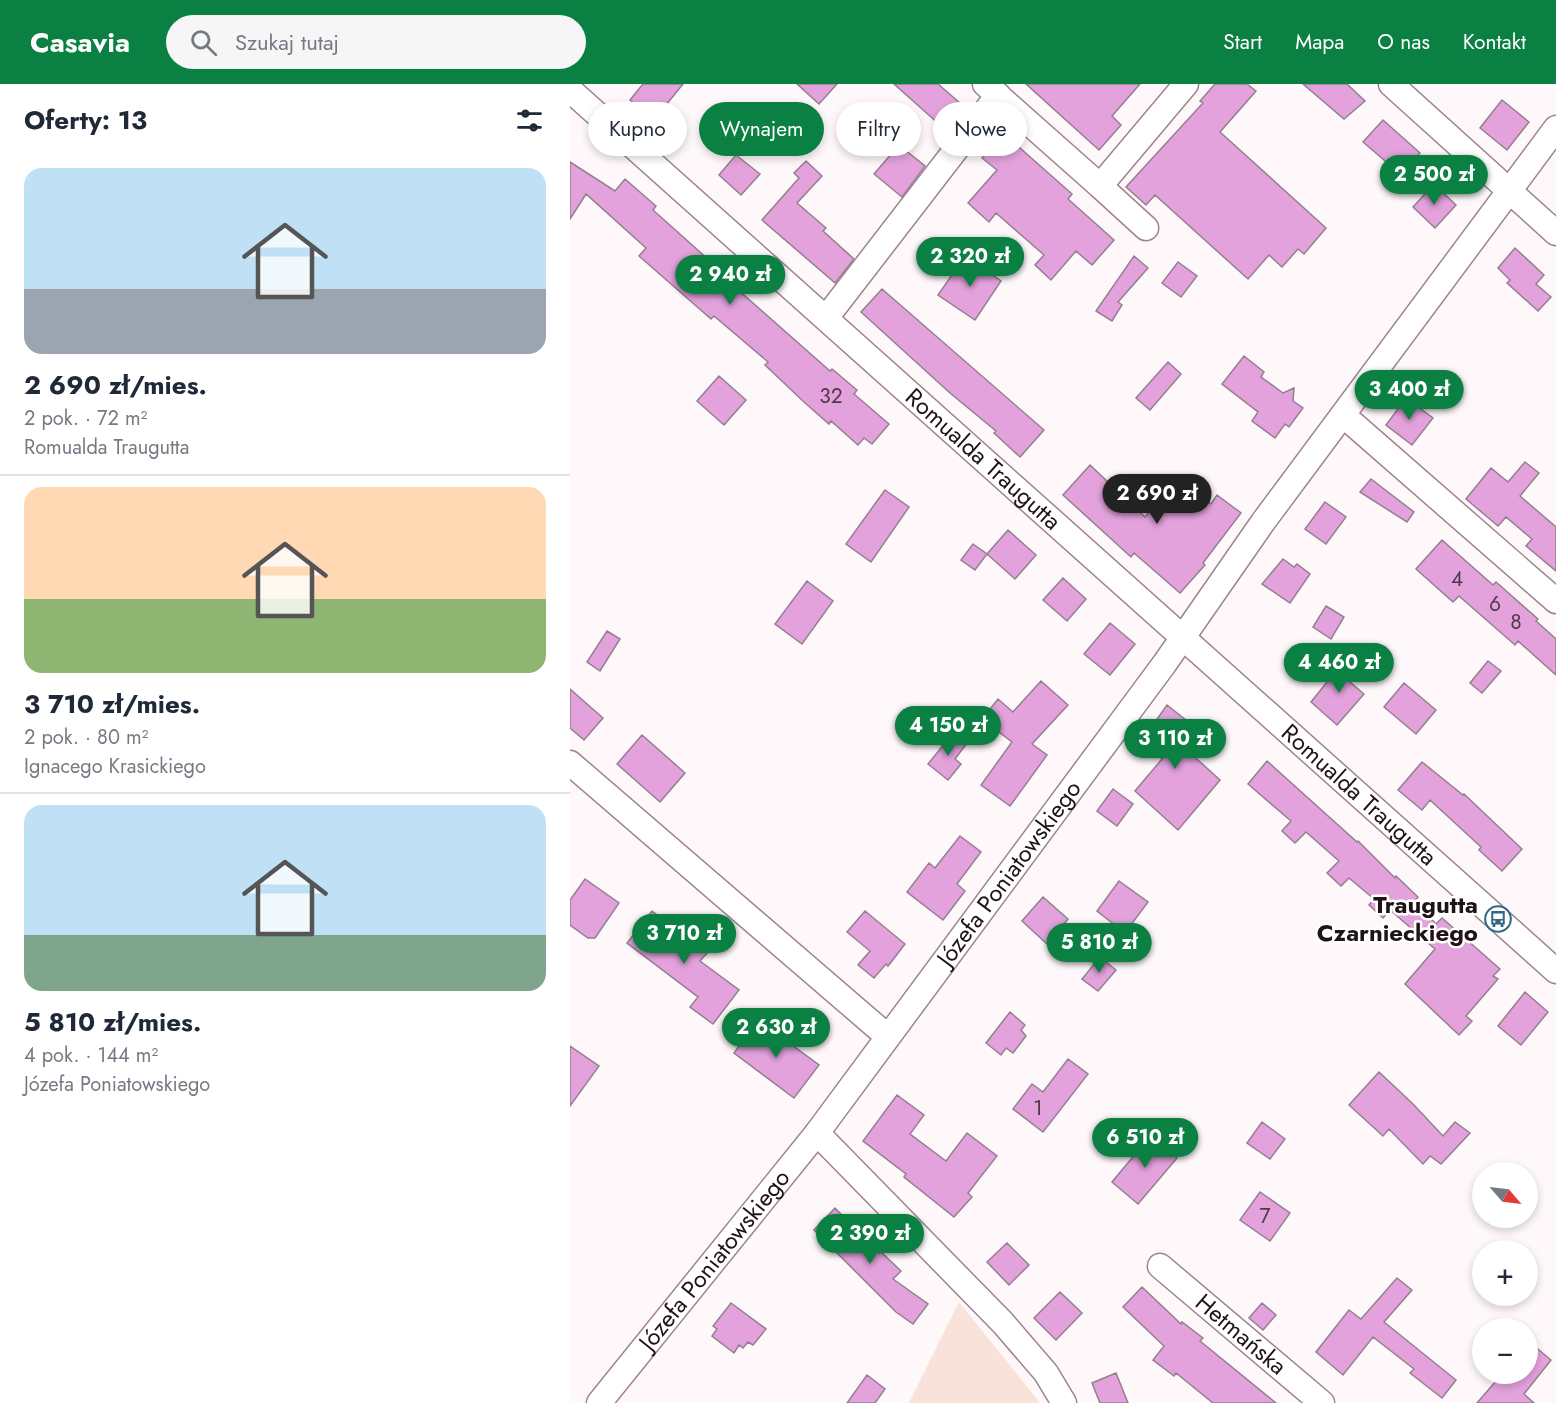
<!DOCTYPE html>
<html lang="pl">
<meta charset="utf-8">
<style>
body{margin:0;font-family:Jost,sans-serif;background:#f6f6f7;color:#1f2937;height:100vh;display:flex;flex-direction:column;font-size:22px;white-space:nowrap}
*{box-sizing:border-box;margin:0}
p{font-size:20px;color:#747a83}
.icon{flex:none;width:33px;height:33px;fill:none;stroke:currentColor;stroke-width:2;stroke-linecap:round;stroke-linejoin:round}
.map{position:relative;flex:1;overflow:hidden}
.panel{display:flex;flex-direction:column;background:#fff;width:570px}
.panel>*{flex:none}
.top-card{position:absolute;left:18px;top:18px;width:570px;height:54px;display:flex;gap:12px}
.needle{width:39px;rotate:118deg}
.controls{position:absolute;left:902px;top:1078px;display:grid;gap:12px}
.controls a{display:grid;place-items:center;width:66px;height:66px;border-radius:50%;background:#fff;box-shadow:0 3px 9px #0003;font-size:30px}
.price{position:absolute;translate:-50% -51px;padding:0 14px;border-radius:21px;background:#0b8043;color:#fff;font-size:20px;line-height:39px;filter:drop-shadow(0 2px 3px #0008)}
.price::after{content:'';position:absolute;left:50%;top:36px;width:18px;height:14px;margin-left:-9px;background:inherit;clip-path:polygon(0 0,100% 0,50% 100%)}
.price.current{background:#222;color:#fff}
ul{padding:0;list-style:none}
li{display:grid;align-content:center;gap:12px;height:318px;padding:0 24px}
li+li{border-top:2px solid #e0e1e3}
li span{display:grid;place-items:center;height:186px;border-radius:18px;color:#555}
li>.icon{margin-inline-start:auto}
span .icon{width:108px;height:108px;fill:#fffc;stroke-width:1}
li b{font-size:26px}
h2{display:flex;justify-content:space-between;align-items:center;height:72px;padding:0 24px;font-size:26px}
.tag{padding:0 21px;border-radius:27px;background:#fff;box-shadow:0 3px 9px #0003;font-size:21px;line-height:54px}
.tag.current{background:#0b8043;color:#fff}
header{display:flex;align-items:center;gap:36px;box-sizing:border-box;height:84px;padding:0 30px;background:#0b8043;color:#fff}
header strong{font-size:28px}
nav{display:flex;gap:33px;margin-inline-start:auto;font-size:21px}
.search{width:420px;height:54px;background:#f6f6f7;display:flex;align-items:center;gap:15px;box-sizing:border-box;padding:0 21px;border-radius:33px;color:#747a83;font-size:22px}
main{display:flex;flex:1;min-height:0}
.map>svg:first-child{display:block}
.green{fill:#f8e2d9}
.building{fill:#e3a2dc;stroke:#937f90;stroke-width:1.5}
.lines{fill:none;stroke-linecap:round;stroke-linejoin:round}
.minor-casing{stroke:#9f848e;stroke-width:27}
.minor{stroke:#fff;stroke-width:24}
.labels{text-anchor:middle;stroke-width:5;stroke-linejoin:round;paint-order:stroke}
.number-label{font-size:21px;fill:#4f3849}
.street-label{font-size:24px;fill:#1e1418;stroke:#fff}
.poi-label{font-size:24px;font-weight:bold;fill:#1e1418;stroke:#fff;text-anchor:end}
</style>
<header>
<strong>Casavia</strong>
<div class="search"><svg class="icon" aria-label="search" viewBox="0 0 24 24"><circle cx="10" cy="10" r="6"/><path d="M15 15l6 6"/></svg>Szukaj tutaj</div>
<nav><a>Start</a><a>Mapa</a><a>O nas</a><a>Kontakt</a></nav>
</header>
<main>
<section class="panel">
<h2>Oferty: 13<svg class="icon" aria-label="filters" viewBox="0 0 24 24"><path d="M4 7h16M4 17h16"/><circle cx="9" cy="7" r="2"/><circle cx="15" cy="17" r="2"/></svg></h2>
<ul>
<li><span style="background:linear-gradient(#bfe0f5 65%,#9aa5b1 0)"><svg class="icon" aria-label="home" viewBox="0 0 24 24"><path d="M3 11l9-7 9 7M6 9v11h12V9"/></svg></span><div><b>2 690 zł/mies.</b><p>2 pok. · 72 m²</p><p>Romualda Traugutta</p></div></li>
<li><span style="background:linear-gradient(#ffd9b3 60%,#8fb573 0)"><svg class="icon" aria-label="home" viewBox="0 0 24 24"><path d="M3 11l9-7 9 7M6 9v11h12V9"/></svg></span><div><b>3 710 zł/mies.</b><p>2 pok. · 80 m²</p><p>Ignacego Krasickiego</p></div></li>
<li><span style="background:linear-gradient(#bfe0f5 70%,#7fa58c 0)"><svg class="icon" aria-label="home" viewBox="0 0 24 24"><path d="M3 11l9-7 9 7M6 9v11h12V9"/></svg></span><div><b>5 810 zł/mies.</b><p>4 pok. · 144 m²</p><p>Józefa Poniatowskiego</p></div></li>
</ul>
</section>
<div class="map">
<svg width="986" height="1319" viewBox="0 0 986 1319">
<rect width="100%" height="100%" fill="#fef8fa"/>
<path class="green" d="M389 1218 467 1315 469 1319H339Z"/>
<path class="building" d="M73 0H113L84 36 60 16Z
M227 0H267L249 20Z
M324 0H368L398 26 380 50Z
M456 0H570L542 32 551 41 529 66Z
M645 0H677L686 7 650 48 756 144 734 170 728 165 712 183 699 171 678 195 585 111 576 121 556 103 633 19 630 17Z
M733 0H777L795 17 774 35Z
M932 16 959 38 937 66 910 44Z
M813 36 850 69 846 73 852 78 835 94 793 58Z
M433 49 502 110 498 115 544 156 522 181 506 167 481 196 465 181 474 171 426 129 419 138 398 119 427 86 412 74Z
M329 61 355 82 332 113 304 90Z
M166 71 190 90 171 111 149 91Z
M236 77 252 92 227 119 256 144 253 147 284 175 265 199 192 136 229 94 224 89Z
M0 78 45 107 55 95 86 122 83 126 169 203 167 205 260 287 262 285 287 306 284 310 319 340 302 360 294 354 288 361 261 337 259 340 234 318 195 281 198 278 144 232 141 235 69 172 76 164 16 110 0 135Z
M864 100 886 121 865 144 843 123Z
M945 164 974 191 966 200 981 213 968 227 937 199 940 196 928 184Z
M395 172 431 197 405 236 368 211Z
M564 172 578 184 548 218 552 221 542 237 526 227Z
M608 178 627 192 611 213 592 199Z
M312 205 474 346 450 373 424 349 426 347 380 309 291 228Z
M674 272 694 288 691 293 713 309 724 304 723 317 733 324 719 343 715 340 705 354 682 337 688 328 652 300Z
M598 278 611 290 580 326 566 314Z
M149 292 176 316 154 341 127 317Z
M836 314 863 334 842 361 816 341Z
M955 378 969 389 950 412 986 443V487L956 462 962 455 936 433 928 442 896 415 921 384 938 398Z
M520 381 575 433 609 394 641 420 647 411 671 429 633 479 635 481 610 509 564 469 561 473 493 411Z
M801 395 844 428 837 438 790 408Z
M315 406 339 423 301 478 276 460Z
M755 418 776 433 756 460 735 445Z
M438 446 466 471 445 495 417 470Z
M872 456 923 501 926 498 968 535 966 537 986 555V591L948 557 945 561 889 512 883 518 846 485Z
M403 460 417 470 405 486 391 476Z
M713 475 724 483 727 480 740 490 720 519 692 500Z
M493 494 516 515 497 537 473 516Z
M237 497 263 517 232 560 205 540Z
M756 522 774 533 761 555 743 543Z
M540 539 565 560 540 591 514 570Z
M37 547 50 555 30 587 17 578Z
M774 577 788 589 780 598 794 610 767 641 741 618Z
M918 577 931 587 912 609 900 599Z
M471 597 498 621 462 660 477 671 440 722 411 701 442 658 412 635 428 615 443 628Z
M834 599 866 626 846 650 814 623Z
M0 605 33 634 14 656 0 644Z
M597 621 631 648 618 667 650 696 608 746 565 707 592 675 570 659Z
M384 648 397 659 385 675 391 680 378 696 358 680Z
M72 651 115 689 90 718 47 680Z
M697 677 787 758 788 757 825 794 826 792 848 813 845 817 866 840 872 834 930 885 923 892 928 895 896 932 902 937 889 951 835 900 865 865 820 826 813 834 799 821 804 815 779 794 771 802 757 789 769 777 736 748 725 759 712 747 721 737 678 700Z
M852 678 893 711 894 710 952 765 932 787 909 766 911 763 860 716 852 726 828 706Z
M543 705 563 720 547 742 527 727Z
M390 752 411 768 387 800 395 807 373 836 337 808 359 779 365 784Z
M15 795 49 819 25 854H18L0 841V816Z
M549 797 578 818 555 849 527 827Z
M473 813 498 835 477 860 452 837Z
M82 827 137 869 130 877 169 906 143 940 120 923 128 913 57 859Z
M295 827 335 860 318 882 316 880 304 894 288 881 300 867 277 848Z
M530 873 546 886 528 907 512 895Z
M955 908 978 928 951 961 928 942Z
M440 928 455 941 451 946 456 952 443 969 436 964 431 971 416 959Z
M188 936 249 981 224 1014 164 969Z
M0 962 29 982 0 1022Z
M498 975 518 990 473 1048 443 1025 462 1000 473 1008Z
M809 988 843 1020 873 1052 885 1038 900 1049 871 1080 860 1072 853 1080 819 1045 813 1052 779 1021Z
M327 1011 354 1031 340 1050 376 1077 397 1049 427 1072 398 1109 402 1113 384 1133 334 1093 336 1090 293 1057Z
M692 1038 715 1055 700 1075 677 1059Z
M582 1050 607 1074 568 1120 542 1098Z
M690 1108 720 1129 700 1157 670 1136Z
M265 1124 309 1169 310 1167 331 1187 323 1195 358 1220 343 1240 326 1228 244 1146Z
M437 1159 459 1181 439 1201 417 1178Z
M827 1194 842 1206 814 1238 886 1296 872 1314 840 1289 844 1285 803 1253 773 1291 746 1268 779 1226 791 1235Z
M572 1203 611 1240 612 1238 633 1254 630 1257 706 1319H643L606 1289 604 1292 583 1276 594 1262 553 1223Z
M490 1208 512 1229 486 1256 464 1234Z
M161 1219 196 1245 183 1261 178 1258 173 1264 169 1261 164 1269 142 1252 147 1245 143 1242Z
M692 1219 706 1231 693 1246 679 1234Z
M957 1256 981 1276 954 1310 964 1319H907L932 1290H957Z
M546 1289 558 1319H530L522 1299Z
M297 1291 315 1305 305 1319H277Z"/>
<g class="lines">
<g class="minor-casing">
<g id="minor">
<path d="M415 0 530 102 616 0"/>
<path d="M821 0 986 149"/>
<path id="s1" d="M0 6 986 887"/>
<path d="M530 102 576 144"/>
<path d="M256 234 428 11"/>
<path d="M773 331 986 517"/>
<path d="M0 679 317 952"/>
<path d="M247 1049 433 1239 476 1289 494 1319"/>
<path id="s2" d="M590 1182 752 1319"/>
<path id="s3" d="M29 1319 247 1049 595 579 693 438 986 44"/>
</g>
</g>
<use href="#minor" class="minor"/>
</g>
<defs>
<g id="bus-ring" transform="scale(1.35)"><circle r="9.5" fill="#fff" stroke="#336884" stroke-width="1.5"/><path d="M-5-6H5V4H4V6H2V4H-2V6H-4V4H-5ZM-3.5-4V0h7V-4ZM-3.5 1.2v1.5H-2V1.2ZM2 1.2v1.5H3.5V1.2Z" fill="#336884"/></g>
</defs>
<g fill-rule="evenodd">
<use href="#bus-ring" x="928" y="835"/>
</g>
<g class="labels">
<g class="number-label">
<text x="261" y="319">32</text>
<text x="887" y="502">4</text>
<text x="925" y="527">6</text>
<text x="946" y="545">8</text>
<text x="468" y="1031">1</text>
<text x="695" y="1139">7</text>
</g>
<g class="street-label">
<text dy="8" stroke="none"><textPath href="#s1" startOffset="554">Romualda Traugutta</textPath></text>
<text dy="8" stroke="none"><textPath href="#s1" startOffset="1058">Romualda Traugutta</textPath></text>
<text dy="8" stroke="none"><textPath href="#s3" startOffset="670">Józefa Poniatowskiego</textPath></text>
<text dy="8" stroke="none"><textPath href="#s3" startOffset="184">Józefa Poniatowskiego</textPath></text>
<text dy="8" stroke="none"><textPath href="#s2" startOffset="106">Hetmańska</textPath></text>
</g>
<g class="poi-label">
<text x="908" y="829">Traugutta<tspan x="908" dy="28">Czarnieckiego</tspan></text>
</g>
</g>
</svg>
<div class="controls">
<a><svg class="needle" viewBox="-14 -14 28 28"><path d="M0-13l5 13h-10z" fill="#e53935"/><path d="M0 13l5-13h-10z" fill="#747a83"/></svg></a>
<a>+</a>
<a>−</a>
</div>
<b class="price" style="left:864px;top:122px">2 500 zł</b>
<b class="price" style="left:400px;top:204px">2 320 zł</b>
<b class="price" style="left:160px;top:222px">2 940 zł</b>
<b class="price" style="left:839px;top:337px">3 400 zł</b>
<b class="price current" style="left:587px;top:441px">2 690 zł</b>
<b class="price" style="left:769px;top:610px">4 460 zł</b>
<b class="price" style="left:378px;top:673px">4 150 zł</b>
<b class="price" style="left:605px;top:686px">3 110 zł</b>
<b class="price" style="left:114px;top:881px">3 710 zł</b>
<b class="price" style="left:529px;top:890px">5 810 zł</b>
<b class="price" style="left:206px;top:975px">2 630 zł</b>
<b class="price" style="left:575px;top:1085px">6 510 zł</b>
<b class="price" style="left:300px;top:1181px">2 390 zł</b>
<div class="top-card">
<a class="tag">Kupno</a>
<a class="tag current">Wynajem</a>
<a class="tag">Filtry</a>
<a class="tag">Nowe</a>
</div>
</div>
</main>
